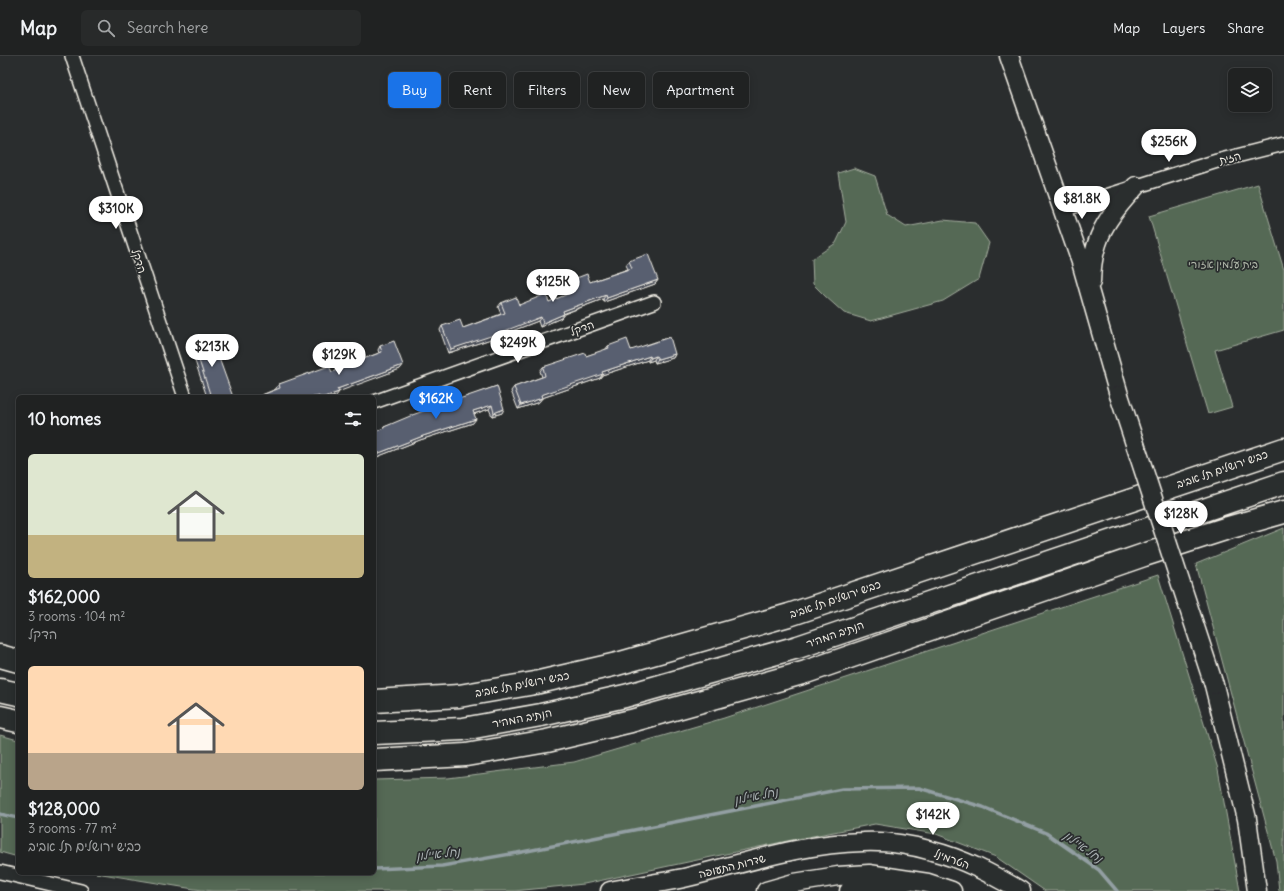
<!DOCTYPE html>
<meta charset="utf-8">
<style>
body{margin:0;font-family:Delius,"Playpen Sans Hebrew",sans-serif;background:#282a2a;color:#f1f3f6;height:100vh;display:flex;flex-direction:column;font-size:15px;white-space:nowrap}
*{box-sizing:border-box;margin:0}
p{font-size:13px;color:#a2a4a5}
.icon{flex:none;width:22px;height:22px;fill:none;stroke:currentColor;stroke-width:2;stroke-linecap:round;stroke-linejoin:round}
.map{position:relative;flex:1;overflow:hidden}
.details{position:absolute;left:16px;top:339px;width:360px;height:480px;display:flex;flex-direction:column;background:#202222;border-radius:6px;box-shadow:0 2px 10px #0003,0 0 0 1px #3d3f40}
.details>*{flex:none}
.top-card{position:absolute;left:388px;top:16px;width:380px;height:36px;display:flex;gap:8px}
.controls{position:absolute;left:1228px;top:12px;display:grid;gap:8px}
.controls a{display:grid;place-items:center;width:44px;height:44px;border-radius:6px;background:#202222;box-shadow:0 2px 10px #0003,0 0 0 1px #3d3f40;font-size:20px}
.price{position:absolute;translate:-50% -34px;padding:0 9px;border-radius:14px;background:#fff;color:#222;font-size:13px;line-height:26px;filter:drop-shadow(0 1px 2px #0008)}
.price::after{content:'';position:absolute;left:50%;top:24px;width:12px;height:9px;margin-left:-6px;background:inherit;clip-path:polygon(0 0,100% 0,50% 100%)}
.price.selected{background:#1a73e8;color:#fff}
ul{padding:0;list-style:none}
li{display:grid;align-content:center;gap:8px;height:212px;padding:0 12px}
li span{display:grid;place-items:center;height:124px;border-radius:6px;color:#555}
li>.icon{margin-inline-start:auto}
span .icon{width:72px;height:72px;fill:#fffc;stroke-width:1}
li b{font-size:17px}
h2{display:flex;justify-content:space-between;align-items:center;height:48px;padding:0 12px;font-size:17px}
.tag{padding:0 14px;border-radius:6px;background:#202222;box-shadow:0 2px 10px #0003,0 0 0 1px #3d3f40;font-size:14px;line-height:36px}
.tag.selected{background:#1a73e8;color:#fff}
header{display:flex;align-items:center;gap:24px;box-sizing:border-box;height:56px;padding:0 20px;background:#202222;border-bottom:1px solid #3d3f40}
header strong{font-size:19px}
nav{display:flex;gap:22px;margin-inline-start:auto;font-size:14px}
.search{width:280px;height:36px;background:#282a2a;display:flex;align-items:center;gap:10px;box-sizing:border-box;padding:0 14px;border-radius:6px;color:#a2a4a5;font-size:15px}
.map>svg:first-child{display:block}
.green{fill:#546955;stroke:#a4ad9e}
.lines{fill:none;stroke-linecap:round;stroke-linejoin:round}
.stream{stroke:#939fa3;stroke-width:3.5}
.street-casing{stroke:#f4f1e8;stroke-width:16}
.secondary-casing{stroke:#f4f1e8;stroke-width:21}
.highway-casing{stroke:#f4f1e8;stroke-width:25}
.street{stroke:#2a2d2e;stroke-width:13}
.secondary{stroke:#2a2d2e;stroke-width:18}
.highway{stroke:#2a2d2e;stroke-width:22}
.secondary-bridge-casing{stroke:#f4f1e8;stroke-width:21;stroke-linecap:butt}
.secondary-bridge{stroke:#2a2d2e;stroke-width:18}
.wall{fill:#4c5160;stroke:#f4f1e8}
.shaded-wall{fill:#3e424e;stroke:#f4f1e8}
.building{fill:#585e70;stroke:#f4f1e8}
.labels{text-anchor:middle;stroke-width:3.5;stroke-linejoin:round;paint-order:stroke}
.street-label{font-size:11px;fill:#f4f1e8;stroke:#2a2d2e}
.park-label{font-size:11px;fill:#b4bbad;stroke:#2a2d2e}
.water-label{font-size:12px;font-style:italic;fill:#abb3b4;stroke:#2a2d2e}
</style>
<header>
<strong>Map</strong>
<div class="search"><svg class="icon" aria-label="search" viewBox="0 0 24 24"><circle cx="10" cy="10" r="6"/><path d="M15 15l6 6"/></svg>Search here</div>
<nav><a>Map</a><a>Layers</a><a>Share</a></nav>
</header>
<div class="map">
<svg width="1284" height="835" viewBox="0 0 1284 835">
<rect width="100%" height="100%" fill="#2a2d2e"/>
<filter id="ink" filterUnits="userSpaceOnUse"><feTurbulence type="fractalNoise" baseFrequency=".025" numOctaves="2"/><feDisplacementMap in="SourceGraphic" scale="8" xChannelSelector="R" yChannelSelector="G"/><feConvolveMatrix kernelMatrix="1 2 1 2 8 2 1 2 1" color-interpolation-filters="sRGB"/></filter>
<g filter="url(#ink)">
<path class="green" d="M854 112 875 120 887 159 906 171 943 164 975 167 989 187 979 223 943 245 871 265 844 257 825 240 813 228 812 203 836 187 846 166 838 117Z
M1258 128 1284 214V274L1215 294 1232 351 1208 358 1149 160Z
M1284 472V835H1279L1276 805 1196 508Z
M1158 519 1218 713 1240 835H1045L996 801 936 778 875 768 787 785 584 828 514 835H213L194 833 96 817H374V724L448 722 574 706 724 662Z
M0 679 18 684V801L0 796Z"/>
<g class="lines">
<path class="stream" d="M0 758 18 762
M374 813 442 810 517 797 842 733 919 732 983 751 1046 777 1099 814 1117 835"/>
<g class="street-casing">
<path id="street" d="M72 0 185 341
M1062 154 1217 105 1284 88
M374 346 654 246
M0 816 81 835"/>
</g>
<g class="secondary-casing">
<path id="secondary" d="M1009 0 1081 206 1119 339
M1091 226C1092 182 1107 161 1136 130
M1214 629 1247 763 1257 835
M610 835C636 830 662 827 688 821 745 807 804 787 863 786 886 785 911 789 932 795 964 803 993 819 1021 835
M766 835 794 827 838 820 869 818 928 827 952 835
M849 835H900"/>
</g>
<g class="highway-casing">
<path id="highway" d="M0 600 18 605
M0 634 18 638
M374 645 459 640 535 627 617 608 789 559 1284 393
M0 661 18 665
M374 677 463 673 541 659 625 640 798 591 1284 427
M374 704 466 699 547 685 631 665 806 616 1144 499 1228 472 1284 456"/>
</g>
<use href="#street" class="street"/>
<use href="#secondary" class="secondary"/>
<use href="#highway" class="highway"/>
<g class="secondary-bridge-casing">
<path id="secondary-bridge" d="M1119 339 1214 629"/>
</g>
<use href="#secondary-bridge" class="secondary-bridge"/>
</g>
<path class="wall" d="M629 205 658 224 655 228 604 246 603 243 564 258 561 262 540 271 538 265 494 282 448 297 440 274 442 270 463 272 501 258 498 251 501 247 519 249 549 246 566 239 563 231 566 226H590L628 213 626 209Z
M193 286 233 341H207L190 290Z
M380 290 403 309 400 313 338 335 336 340 332 341H257L276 333V332L279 328 332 316 348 310V308L350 304 363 303 379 297 378 294Z
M608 290 631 294 675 298 673 302 655 307 654 304 648 306V304L602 319 600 322 542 342 539 346 518 353 511 335 514 331 542 321 540 315 543 311 586 300 605 294Z
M497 330 502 357 492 360 489 353 474 358 473 367 420 384 374 402V376L382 373 384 371Z"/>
<path class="shaded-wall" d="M658 224 655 228 604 246 607 242Z
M606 239 603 243 560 259 563 255Z
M564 258 561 262 540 271 543 267Z
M541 261 538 265 494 282 448 297 451 293Z
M675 298 673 302 655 307 658 303Z
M650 300 648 304 602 319 600 322 539 343 541 339 602 316Z
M656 300 654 304 648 306 651 302Z
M403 309 400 313 335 337 337 333Z
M339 336 336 340 332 341H324Z
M542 342 539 346 518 353 521 349Z
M492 349 489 353 470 359 473 355Z
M504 353 502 357 492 360 494 357Z
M476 363 473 367 420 384 374 402V399L423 380Z"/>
<path class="building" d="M648 198 658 224 607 242 606 239 563 255 564 258 543 267 541 261 497 278 451 293 442 270 460 264 463 272 505 257 501 247 516 241 519 249 546 238 549 246 570 237 566 226 587 218 590 226 632 212 629 205Z
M211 280 233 341H211L193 286Z
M670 281 675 298 658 303 656 300 651 302 650 300 602 316 603 318 541 339 542 342 521 349 514 331 545 320 543 311 585 297 586 300 609 292 608 290 627 283 631 294Z
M394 285 403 309 337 333 339 336 324 341H320L319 340 315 341H257L280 332 279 328 329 310 332 316 352 309 350 304 362 300 363 303 382 296 380 290Z
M497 330 504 353 494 357 492 349 473 355 476 363 423 380 374 399V376L384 372V371L415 358Z"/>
</g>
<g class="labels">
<g class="street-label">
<text transform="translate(1230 102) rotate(-14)" y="4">הזית</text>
<text transform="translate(139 205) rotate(72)" y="4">הדקל</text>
<text transform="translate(582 272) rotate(-20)" y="4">הדקל</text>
<text transform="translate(1222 413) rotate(-19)" y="4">כביש ירושלים תל אביב</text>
<text transform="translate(835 543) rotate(-19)" y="4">כביש ירושלים תל אביב</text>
<text transform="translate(835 578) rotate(-19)" y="4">הנתיב המהיר</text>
<text transform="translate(522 628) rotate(-11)" y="4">כביש ירושלים תל אביב</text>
<text transform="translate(522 662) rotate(-11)" y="4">הנתיב המהיר</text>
<text transform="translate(952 803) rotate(20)" y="4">הטרמינל</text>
<text transform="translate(732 810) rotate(-14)" y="4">שדרות התעופה</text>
</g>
<g class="park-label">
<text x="1223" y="212">בית עלמין אזורי</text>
</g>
<g class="water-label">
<text transform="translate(756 740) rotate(-11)" y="4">נחל איילון</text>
<text transform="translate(1083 791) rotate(36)" y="4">נחל איילון</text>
<text transform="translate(438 798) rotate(-6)" y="4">נחל איילון</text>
</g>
</g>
</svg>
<div class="controls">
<a><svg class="icon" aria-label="layers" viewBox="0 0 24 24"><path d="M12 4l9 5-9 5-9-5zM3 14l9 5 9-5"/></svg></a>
</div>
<b class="price" style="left:1169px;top:107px">$256K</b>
<b class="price" style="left:1082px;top:164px">$81.8K</b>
<b class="price" style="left:116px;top:174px">$310K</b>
<b class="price" style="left:553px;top:247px">$125K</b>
<b class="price" style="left:518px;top:308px">$249K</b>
<b class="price" style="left:212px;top:312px">$213K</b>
<b class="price" style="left:339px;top:320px">$129K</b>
<b class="price selected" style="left:436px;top:364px">$162K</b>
<b class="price" style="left:1181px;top:479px">$128K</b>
<b class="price" style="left:933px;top:780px">$142K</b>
<div class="top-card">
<a class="tag selected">Buy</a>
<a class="tag">Rent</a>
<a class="tag">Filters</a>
<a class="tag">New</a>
<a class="tag">Apartment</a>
</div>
<section class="details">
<h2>10 homes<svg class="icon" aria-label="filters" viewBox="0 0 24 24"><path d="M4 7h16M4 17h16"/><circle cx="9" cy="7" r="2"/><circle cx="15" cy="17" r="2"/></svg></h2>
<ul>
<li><span style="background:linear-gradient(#dfe7d0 65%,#c2b280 0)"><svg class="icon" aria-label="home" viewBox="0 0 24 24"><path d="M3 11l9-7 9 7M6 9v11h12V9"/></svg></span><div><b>$162,000</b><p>3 rooms · 104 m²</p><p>הדקל</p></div></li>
<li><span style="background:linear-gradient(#ffd9b3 70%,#b9a48a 0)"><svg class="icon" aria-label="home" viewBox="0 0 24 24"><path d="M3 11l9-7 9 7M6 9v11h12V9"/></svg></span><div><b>$128,000</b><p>3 rooms · 77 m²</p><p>כביש ירושלים תל אביב</p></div></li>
</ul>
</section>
</div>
